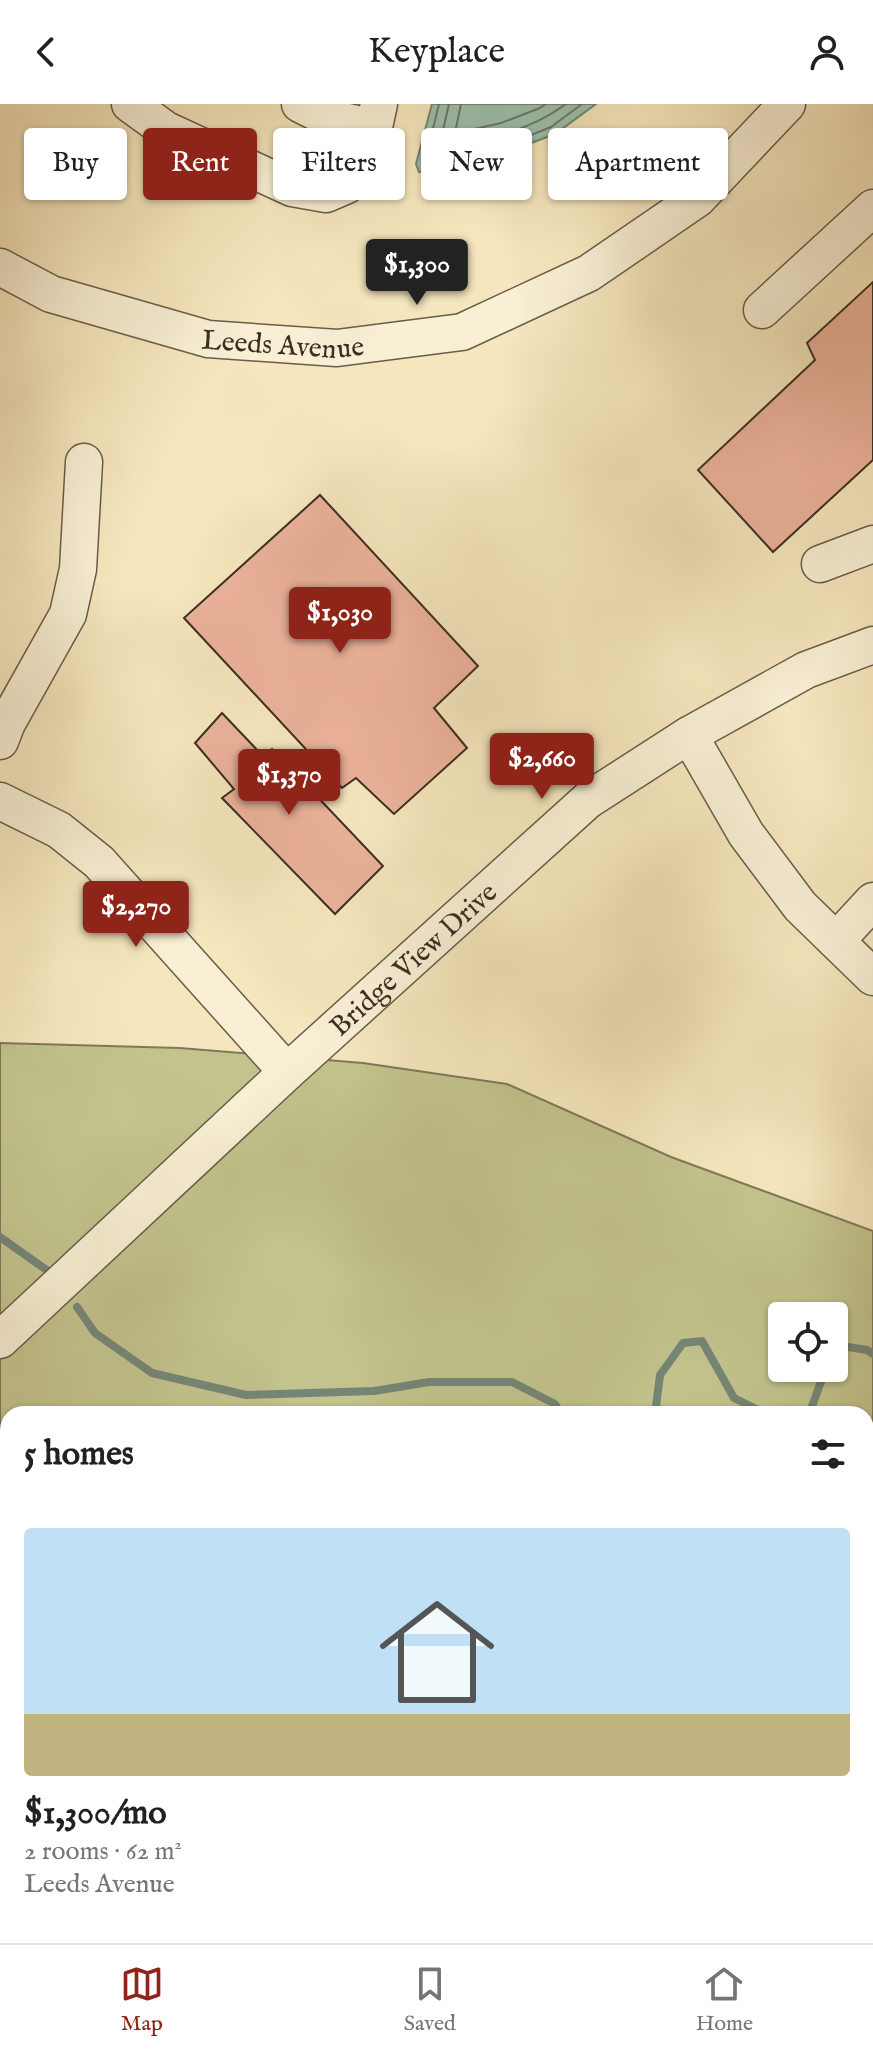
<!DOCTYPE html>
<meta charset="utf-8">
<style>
body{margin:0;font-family:"IM FELL English",serif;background:#f2f2f2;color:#202124;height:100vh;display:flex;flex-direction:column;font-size:30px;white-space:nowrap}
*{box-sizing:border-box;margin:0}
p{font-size:26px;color:#757577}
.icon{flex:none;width:44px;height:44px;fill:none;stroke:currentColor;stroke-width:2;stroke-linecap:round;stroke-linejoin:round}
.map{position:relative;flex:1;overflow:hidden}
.sheet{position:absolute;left:0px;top:1302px;width:874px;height:538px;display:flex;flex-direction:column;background:#fff;border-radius:24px 24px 0 0;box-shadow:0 2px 6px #0004}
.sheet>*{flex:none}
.hud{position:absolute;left:24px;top:24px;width:826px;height:72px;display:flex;gap:16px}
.buttons{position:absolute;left:768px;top:1198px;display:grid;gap:16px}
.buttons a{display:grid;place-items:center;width:80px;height:80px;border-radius:8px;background:#fff;box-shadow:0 2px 6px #0004;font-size:40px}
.price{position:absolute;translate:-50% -68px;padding:0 18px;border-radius:8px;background:#8f2418;color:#fff;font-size:26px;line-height:52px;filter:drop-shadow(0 2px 4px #0008)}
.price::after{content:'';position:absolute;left:50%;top:48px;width:24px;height:18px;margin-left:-12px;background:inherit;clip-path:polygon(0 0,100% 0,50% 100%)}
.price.selected{background:#222;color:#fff}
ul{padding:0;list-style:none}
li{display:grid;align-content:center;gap:16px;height:424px;padding:0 24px}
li+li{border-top:2px solid #e0e0e0}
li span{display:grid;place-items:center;height:248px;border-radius:8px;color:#555}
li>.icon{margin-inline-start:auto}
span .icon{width:144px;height:144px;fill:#fffc;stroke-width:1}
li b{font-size:34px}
h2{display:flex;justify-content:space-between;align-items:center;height:96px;padding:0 24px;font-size:34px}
.tag{padding:0 28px;border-radius:8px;background:#fff;box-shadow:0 2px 6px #0004;font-size:28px;line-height:72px}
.tag.selected{background:#8f2418;color:#fff}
header{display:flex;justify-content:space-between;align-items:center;height:104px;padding:0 24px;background:#fff;font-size:36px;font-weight:600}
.tabs{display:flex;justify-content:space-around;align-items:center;height:112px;border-top:2px solid #e0e0e0;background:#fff;font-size:22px;color:#757577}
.tabs a{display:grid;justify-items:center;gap:4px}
.tabs .selected{color:#8f2418}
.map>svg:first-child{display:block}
.green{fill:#c2c38d;stroke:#7e7958;stroke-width:2;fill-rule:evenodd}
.water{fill:#9cc0ae;stroke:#758676;stroke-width:2}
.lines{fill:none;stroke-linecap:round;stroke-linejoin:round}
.shore{stroke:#6b7868;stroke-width:2}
.stream{stroke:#758676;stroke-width:8}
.building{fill:#ecb29b;stroke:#3a2f22;stroke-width:2}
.minor-casing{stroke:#695d49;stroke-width:39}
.path{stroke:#3a2f22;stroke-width:5;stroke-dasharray:2 4;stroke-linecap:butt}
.minor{stroke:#f8efd4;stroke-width:36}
.labels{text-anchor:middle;stroke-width:7;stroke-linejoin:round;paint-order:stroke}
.street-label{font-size:28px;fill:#3a2f22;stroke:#f8efd4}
</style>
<header><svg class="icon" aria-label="back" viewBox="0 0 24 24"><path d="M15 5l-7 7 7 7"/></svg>Keyplace<svg class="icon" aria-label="person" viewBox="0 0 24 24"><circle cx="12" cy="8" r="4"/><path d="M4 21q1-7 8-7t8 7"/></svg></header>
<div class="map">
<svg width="873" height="1839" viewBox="0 0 873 1839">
<rect width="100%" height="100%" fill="#f5e6bd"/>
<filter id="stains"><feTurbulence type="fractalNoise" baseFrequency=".0025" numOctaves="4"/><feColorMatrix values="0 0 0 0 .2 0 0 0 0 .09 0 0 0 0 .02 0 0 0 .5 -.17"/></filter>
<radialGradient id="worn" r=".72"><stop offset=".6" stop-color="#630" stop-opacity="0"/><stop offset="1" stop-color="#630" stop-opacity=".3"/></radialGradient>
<path class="green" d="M0 939 180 944 363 959 507 980 671 1053 873 1127V1641L866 1635V1310H8V1493L0 1495ZM782 1212H834V1264H782Z"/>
<path class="water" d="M432 0H596L555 30 510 47 419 68 416 60Z"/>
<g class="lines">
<path class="shore" d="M439 0 426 53 429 57 508 40 551 23 582 0
M449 0 440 39 443 44C486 36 530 27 566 0
M461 0 456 24 461 28 501 19 540 4 546 0"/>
<path class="stream" d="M0 1133 55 1172
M77 1203 95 1229 152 1269 246 1291 374 1287 429 1278H512L555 1300 561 1310
M834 1253 842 1242 867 1246 873 1250
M655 1310 660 1271 683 1239 702 1237 734 1294 766 1310
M794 1310 811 1305 826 1264"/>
</g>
<path class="building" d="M873 178V356L773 448 698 366 815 256 807 239Z
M320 391 478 562 434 604 467 644 394 710 356 674 342 684 184 514Z
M222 609 262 651 272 645 383 762 335 810 222 694 234 685 195 639Z
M0 1755 8 1764V1832H142L149 1839H0Z"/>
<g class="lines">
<g class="minor-casing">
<g id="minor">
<path d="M130 0 166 26 292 84 326 90 347 81 366 60 379 0"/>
<path d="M300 0 326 13 374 24"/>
<path id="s1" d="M0 163 51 190 208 235 337 244 462 228 589 169 697 95 787 0"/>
<path d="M762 206 873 104"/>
<path d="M820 460 873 440"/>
<path d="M689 631 746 730 800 802 873 873"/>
<path d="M0 637 7 619 68 510 78 465 84 358"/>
<path d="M0 697 59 726 99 758 287 968"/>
<path d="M836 837 873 797"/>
<path id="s2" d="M0 1236 287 968 588 696 689 631 806 566 873 541"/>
<path d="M0 1686 8 1687"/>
<path d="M234 1832 241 1839"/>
<path d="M537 1832 544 1839"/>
<path d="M273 1839 280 1832"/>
<path d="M423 1839 430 1832"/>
<path d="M698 1839 702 1832"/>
</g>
</g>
<path class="path" d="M0 1533 8 1534
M866 1716 873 1718"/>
<use href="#minor" class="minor"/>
</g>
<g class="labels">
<g class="street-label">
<text dy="10" stroke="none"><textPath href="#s1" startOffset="296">Leeds Avenue</textPath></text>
<text dy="10" stroke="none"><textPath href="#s2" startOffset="562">Bridge View Drive</textPath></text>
</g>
</g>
<rect width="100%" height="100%" filter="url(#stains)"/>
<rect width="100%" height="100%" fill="url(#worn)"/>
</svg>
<div class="buttons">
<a><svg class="icon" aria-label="locate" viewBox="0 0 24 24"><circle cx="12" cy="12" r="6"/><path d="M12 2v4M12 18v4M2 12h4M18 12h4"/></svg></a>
</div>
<b class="price selected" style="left:417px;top:203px">$1,300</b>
<b class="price" style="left:340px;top:551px">$1,030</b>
<b class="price" style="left:542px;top:697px">$2,660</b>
<b class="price" style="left:289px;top:713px">$1,370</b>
<b class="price" style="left:136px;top:845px">$2,270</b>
<div class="hud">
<a class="tag">Buy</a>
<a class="tag selected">Rent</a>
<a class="tag">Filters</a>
<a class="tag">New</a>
<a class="tag">Apartment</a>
</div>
<section class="sheet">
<h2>5 homes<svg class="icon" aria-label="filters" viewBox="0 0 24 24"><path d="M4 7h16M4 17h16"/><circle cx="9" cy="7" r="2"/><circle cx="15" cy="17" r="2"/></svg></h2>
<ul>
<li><span style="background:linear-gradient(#bfe0f5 75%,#c2b280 0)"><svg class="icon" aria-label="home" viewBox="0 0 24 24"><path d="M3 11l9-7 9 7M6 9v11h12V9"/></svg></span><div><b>$1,300/mo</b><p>2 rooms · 62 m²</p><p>Leeds Avenue</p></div></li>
</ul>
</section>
</div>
<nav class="tabs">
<a class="selected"><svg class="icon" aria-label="map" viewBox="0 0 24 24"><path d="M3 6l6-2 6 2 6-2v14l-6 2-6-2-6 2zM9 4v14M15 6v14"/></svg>Map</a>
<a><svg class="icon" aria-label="saved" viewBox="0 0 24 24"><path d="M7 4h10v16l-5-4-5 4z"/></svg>Saved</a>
<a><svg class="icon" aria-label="home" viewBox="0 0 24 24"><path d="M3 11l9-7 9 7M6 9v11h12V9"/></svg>Home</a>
</nav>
